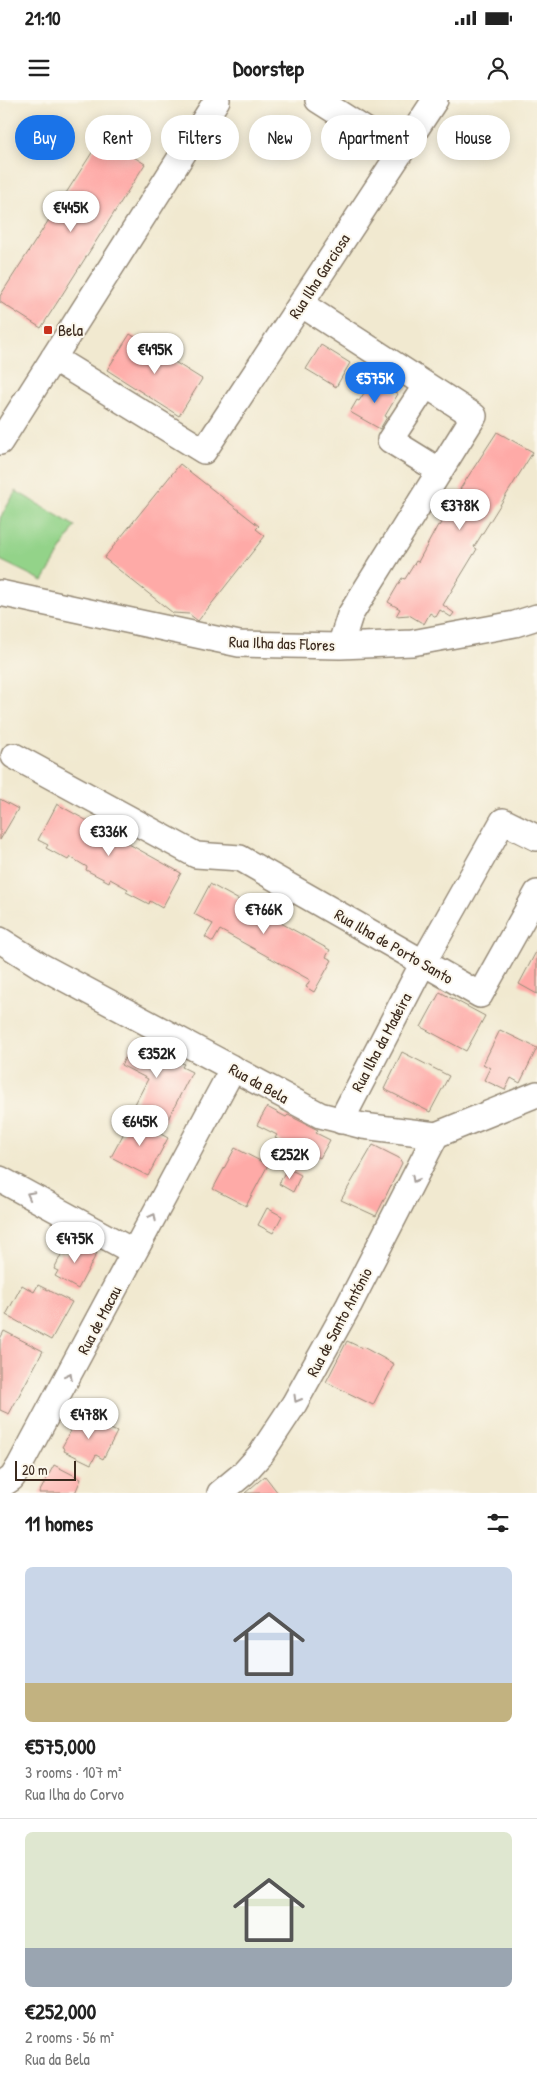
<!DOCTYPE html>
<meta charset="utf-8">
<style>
body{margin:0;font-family:"Patrick Hand",sans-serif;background:#f2f2f2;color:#222;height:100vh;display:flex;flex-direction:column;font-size:19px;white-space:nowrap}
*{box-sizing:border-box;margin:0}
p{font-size:16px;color:#767676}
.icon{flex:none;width:28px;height:28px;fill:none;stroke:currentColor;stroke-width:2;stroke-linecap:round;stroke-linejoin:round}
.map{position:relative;height:1393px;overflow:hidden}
.panel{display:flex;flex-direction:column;background:#fff;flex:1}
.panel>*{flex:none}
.top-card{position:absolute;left:15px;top:15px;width:508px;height:45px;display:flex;gap:10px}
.scale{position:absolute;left:15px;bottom:12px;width:61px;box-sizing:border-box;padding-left:5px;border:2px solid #3b2a1e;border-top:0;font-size:14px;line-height:18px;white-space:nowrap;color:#3b2a1e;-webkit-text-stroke:4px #fbf7ec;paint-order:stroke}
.price{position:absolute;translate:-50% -42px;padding:0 11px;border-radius:18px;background:#fff;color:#222;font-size:16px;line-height:32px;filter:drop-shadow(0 1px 2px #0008)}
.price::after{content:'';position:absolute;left:50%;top:30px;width:15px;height:11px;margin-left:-8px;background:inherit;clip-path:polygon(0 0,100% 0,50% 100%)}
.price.current{background:#1a73e8;color:#fff}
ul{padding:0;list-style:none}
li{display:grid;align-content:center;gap:10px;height:265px;padding:0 25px}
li+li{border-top:1px solid #e0e0e0}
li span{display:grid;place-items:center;height:155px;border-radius:8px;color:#555}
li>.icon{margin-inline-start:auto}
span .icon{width:90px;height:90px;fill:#fffc;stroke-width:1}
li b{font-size:21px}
h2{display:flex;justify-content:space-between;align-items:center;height:60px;padding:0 25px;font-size:21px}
.tag{padding:0 18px;border-radius:22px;background:#fff;box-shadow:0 2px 12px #0003;font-size:18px;line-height:45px}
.tag.current{background:#1a73e8;color:#fff}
.status{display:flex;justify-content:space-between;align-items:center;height:35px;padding:0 25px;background:#fff;direction:ltr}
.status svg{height:14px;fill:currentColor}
header{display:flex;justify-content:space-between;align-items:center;height:65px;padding:0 25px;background:#fff;font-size:22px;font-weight:700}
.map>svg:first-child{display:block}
.green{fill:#93d389;stroke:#677e54}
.building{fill:#feaaa7}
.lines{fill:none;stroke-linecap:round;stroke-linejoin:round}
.minor-casing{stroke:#968a77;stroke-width:28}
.minor{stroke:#fff;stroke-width:25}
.oneway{stroke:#a79f9a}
.poi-dot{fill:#c8321e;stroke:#fbf7ec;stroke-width:2}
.labels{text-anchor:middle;stroke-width:4;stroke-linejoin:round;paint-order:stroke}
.street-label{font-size:16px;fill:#3b2a1e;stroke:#fbf7ec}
.poi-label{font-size:16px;fill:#3b2a1e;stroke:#fbf7ec;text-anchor:start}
</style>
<div class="status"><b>21:10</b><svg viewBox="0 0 49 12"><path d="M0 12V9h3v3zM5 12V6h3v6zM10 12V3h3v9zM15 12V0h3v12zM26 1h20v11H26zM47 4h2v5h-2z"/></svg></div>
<header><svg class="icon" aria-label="menu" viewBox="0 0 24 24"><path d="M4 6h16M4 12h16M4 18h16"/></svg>Doorstep<svg class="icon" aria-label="person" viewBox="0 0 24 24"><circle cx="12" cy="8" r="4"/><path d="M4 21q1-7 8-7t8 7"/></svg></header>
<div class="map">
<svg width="537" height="1393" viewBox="0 0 537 1393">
<rect width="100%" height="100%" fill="#fbf7ec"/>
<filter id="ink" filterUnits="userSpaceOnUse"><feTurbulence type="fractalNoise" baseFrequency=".02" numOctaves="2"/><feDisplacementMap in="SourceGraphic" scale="10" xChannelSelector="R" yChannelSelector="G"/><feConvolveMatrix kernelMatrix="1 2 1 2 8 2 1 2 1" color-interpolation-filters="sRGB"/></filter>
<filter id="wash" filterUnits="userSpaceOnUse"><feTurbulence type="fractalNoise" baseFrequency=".0096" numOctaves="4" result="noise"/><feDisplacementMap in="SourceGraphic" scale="20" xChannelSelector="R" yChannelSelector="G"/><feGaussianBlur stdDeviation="1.12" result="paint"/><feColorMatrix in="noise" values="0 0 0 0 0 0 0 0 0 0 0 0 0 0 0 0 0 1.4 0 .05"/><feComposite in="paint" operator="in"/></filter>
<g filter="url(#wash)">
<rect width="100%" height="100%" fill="#f1e9d0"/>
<path class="green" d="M16 391 75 426 43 481 0 460V418Z"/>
<g id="blocks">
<path class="building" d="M102 37 145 64 41 228 0 202V196Z
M130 234 202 279 179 316 107 270Z
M321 245 350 263 336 287 306 269Z
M373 279 398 294 385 316 387 317 380 329 350 312 357 300 359 301Z
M497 332 533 352 474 447 477 449 443 505 454 513 451 517 440 510 436 517 430 513 424 524 409 515 396 516 400 509 388 502 402 478 405 479 416 461 418 462 438 425 440 426 462 390 460 389Z
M180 364 259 426 256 429 265 436 198 521 189 514 173 513 104 458Z
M0 699 18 709 0 740Z
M57 704 181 773 162 808 150 801 149 804 126 792 128 789 110 779 109 782 86 770 87 767 70 757 68 760 46 748 48 745 38 740Z
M210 784 330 850 326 857 332 860 314 892 306 887 310 880 220 830 213 842 205 837 213 824 194 814Z
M537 850V894L519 884Z
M440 892 485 916 466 951 421 927Z
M500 930 537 948 520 983 511 978 505 990 484 980 490 968 483 964Z
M136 939 184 964 182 967 192 972 167 1021 135 1004 148 979 121 965Z
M402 952 449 976 430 1012 384 989Z
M267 1007 286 1017 288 1015 318 1030 316 1033 330 1040 320 1058 307 1051 305 1054 275 1038 277 1035 257 1025Z
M132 1018 168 1038 148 1076 111 1057Z
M373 1045 399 1058 402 1063 376 1116 341 1100Z
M235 1048 268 1065 246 1106 213 1089Z
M287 1068 301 1075 293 1092 279 1084Z
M267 1108 282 1116 273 1133 258 1125Z
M74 1140 97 1153 78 1189 55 1176 58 1171 54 1169 62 1153 66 1155Z
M22 1185 34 1192 38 1185 72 1202 51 1240 6 1215Z
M4 1231 43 1251 9 1314 0 1310V1239Z
M347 1241 362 1248 363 1247 394 1264 373 1305 326 1282Z
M80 1314 117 1332 103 1359 96 1355 91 1364 64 1351 65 1349 62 1347Z
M54 1365 81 1379 75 1393H39Z
M265 1376 278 1393H245Z"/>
</g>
</g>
<g filter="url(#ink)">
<use href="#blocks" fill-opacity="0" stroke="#968a77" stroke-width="1"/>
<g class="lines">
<g class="minor-casing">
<path id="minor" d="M318 0 400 52
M301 204 474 316 350 515 340 546
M53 258 204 351 435 0
M426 285 390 340 440 371
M0 342 217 0
M0 493 239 544 340 546 412 543 515 524 537 517
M14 656 196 755 240 758 480 895 537 793
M0 840 41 866 320 1015 363 1026 436 1035 537 994
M341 1021 423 863 503 721 537 738
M0 1079 134 1152
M0 1386 12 1378 20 1365 233 968
M220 1393 244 1373 261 1354 294 1304 349 1205 436 1035"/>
</g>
<use href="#minor" class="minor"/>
</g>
<defs><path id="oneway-chevron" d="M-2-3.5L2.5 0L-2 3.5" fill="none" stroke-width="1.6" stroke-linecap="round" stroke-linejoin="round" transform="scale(1.25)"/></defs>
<g class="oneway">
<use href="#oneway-chevron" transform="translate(415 1079) rotate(118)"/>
<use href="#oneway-chevron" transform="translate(30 1095) rotate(-152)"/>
<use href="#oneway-chevron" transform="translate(153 1117) rotate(-62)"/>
<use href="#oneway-chevron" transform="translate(69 1276) rotate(-62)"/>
<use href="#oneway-chevron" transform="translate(297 1299) rotate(120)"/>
</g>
</g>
<rect class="poi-dot" x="43" y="225" width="10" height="10" rx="2.5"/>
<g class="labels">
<g class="street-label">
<text transform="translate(319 176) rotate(-57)" y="6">Rua Ilha Garciosa</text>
<text transform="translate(282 543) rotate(2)" y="6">Rua Ilha das Flores</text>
<text transform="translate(394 846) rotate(30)" y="6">Rua Ilha de Porto Santo</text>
<text transform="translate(381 942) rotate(-62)" y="6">Rua Ilha da Madeira</text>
<text transform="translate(259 983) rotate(29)" y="6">Rua da Bela</text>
<text transform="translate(99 1220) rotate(-62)" y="6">Rua de Macau</text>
<text transform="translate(339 1222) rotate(-62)" y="6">Rua de Santo António</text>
</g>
<g class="poi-label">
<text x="58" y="236">Bela</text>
</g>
</g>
</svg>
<div class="scale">20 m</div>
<b class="price" style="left:71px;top:133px">€445K</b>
<b class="price" style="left:155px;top:275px">€495K</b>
<b class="price current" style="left:375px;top:304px">€575K</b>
<b class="price" style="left:460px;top:431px">€378K</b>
<b class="price" style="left:109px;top:757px">€336K</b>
<b class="price" style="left:264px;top:835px">€766K</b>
<b class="price" style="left:157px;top:979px">€352K</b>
<b class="price" style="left:140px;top:1047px">€645K</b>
<b class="price" style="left:290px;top:1080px">€252K</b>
<b class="price" style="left:75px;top:1164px">€475K</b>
<b class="price" style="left:89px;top:1340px">€478K</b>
<div class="top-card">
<a class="tag current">Buy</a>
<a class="tag">Rent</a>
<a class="tag">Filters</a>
<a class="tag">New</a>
<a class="tag">Apartment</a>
<a class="tag">House</a>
</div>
</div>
<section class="panel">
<h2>11 homes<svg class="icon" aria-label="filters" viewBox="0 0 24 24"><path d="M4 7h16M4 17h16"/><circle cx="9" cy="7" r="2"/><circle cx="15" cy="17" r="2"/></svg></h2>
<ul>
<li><span style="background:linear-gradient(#c9d6e8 75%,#c2b280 0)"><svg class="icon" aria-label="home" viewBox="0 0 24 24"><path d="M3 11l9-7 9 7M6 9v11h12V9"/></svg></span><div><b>€575,000</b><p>3 rooms · 107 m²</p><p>Rua Ilha do Corvo</p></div></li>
<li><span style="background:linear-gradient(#dfe7d0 75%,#9aa5b1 0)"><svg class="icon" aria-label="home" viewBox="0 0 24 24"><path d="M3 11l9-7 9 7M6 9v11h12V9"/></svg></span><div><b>€252,000</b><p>2 rooms · 56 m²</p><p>Rua da Bela</p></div></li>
</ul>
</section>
